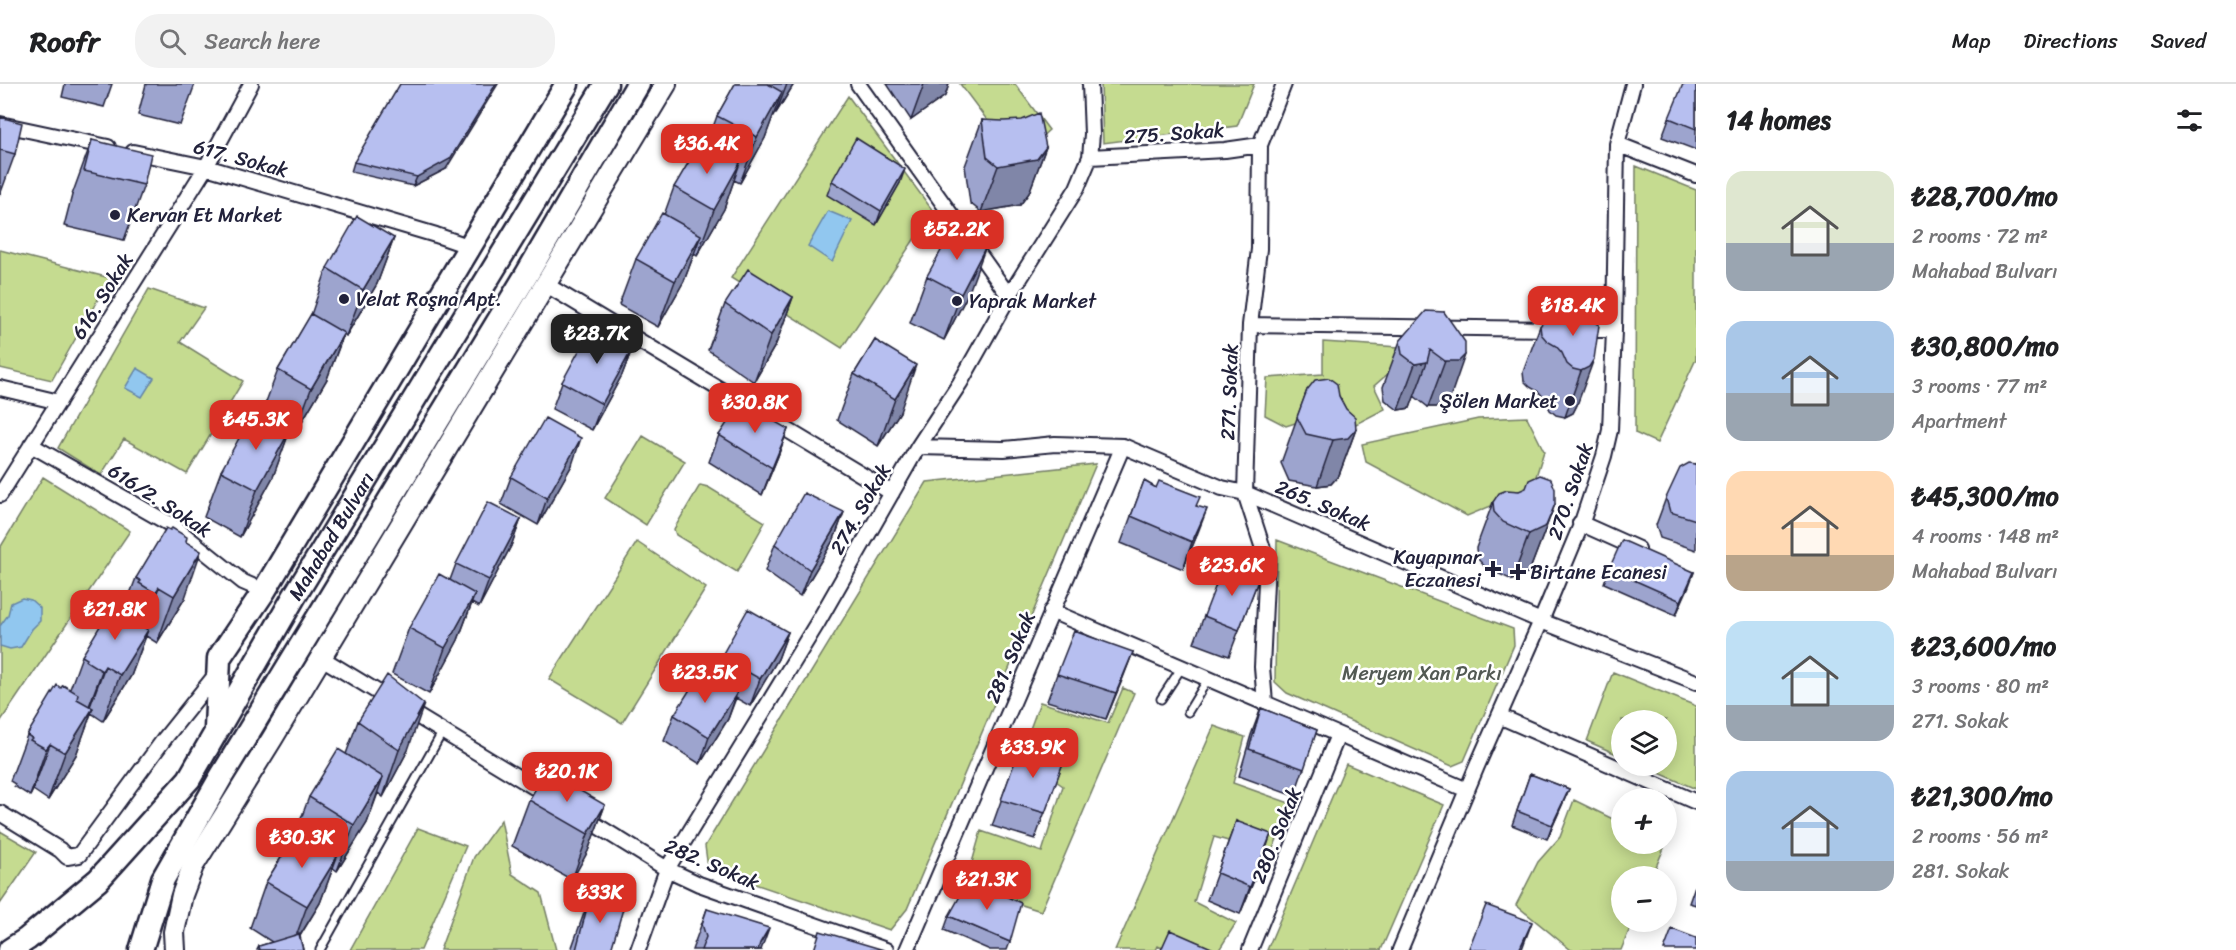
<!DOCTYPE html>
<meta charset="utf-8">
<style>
body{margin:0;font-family:Sriracha,sans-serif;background:#f2f2f2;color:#202124;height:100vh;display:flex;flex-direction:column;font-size:22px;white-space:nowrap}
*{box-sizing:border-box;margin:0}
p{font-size:20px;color:#757577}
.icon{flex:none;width:33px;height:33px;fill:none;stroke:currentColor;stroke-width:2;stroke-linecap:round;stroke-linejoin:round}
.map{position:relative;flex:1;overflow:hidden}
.panel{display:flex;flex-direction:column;background:#fff;width:540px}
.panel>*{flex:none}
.controls{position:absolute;left:1611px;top:626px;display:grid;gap:12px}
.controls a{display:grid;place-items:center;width:66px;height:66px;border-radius:50%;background:#fff;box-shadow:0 3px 15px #0003;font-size:30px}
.price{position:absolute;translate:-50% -51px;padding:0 14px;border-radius:12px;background:#d93025;color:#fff;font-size:20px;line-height:39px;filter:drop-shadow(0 2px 3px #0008)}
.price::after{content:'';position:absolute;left:50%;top:36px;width:18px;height:14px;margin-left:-9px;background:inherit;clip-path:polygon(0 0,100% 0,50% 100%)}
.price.on{background:#222;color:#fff}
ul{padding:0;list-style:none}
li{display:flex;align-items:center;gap:18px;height:150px;padding:0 30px}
li span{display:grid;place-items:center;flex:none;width:168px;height:120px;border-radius:18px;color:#555}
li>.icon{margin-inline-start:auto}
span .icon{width:72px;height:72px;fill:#fffc;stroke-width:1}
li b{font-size:26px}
h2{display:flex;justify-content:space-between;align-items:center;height:72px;padding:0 30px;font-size:26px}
header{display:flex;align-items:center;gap:36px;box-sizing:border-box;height:84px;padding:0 30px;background:#fff;border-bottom:2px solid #e0e0e0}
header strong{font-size:28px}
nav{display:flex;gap:33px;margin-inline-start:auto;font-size:21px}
.search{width:420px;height:54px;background:#f2f2f2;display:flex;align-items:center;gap:15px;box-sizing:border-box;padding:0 21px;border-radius:24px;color:#757577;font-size:22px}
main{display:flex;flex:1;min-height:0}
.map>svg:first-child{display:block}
.green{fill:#c5db90;stroke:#747e66;stroke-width:1.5}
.water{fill:#91c7ef;stroke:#6585a7;stroke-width:1.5}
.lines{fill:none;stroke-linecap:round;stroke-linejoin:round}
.lane-casing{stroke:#22223b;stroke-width:11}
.street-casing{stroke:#22223b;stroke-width:18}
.secondary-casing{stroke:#22223b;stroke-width:24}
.primary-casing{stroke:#22223b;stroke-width:27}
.lane{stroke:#fff;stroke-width:7}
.street{stroke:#fff;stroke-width:14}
.secondary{stroke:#fff;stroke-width:20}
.primary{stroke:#fff;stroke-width:22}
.wall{fill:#9da4ce;stroke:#22223b;stroke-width:1.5}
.shaded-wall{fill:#8086a8;stroke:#22223b;stroke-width:1.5}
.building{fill:#b7bff0;stroke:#22223b;stroke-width:1.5}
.poi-dot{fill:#22223b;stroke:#fff;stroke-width:2}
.labels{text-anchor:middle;stroke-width:5;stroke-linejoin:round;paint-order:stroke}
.street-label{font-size:20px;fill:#22223b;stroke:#fff}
.poi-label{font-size:20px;fill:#22223b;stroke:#fff;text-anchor:start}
.park-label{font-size:20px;fill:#535a54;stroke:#fff}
</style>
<header>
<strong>Roofr</strong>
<div class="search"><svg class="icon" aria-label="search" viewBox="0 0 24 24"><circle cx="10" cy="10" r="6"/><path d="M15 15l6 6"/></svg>Search here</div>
<nav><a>Map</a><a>Directions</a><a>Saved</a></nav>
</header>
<main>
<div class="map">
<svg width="1696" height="866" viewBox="0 0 1696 866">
<rect width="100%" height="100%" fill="#fff"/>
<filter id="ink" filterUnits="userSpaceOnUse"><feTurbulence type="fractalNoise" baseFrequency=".0167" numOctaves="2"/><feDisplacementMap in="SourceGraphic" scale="12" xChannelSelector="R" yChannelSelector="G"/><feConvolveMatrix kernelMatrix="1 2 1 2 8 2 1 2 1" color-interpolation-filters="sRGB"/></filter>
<g filter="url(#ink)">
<path class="green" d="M960 0H1015L1049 46 1036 58 1005 60Z
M1101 0H1254L1237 42 1103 59Z
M848 12 933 127 842 264 731 194Z
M1636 82 1696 106V275L1657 359 1635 349Z
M0 166 110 194 52 296 0 284Z
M149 205 204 224 180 258 243 297 187 390 124 355 101 391 58 364Z
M1323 258 1399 263V280L1374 302 1385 325 1323 357 1308 335 1286 342 1265 331 1267 294 1323 290Z
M1527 333 1544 367 1532 405 1467 432 1366 378 1362 360 1478 335Z
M643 352 685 377 646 441 605 414Z
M1096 380 907 825 890 846 708 784 705 762 927 398Z
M43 393 130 447 0 638V464Z
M700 401 708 403 765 438 737 488 676 451 674 445Z
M1277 456 1513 545 1514 561 1464 677 1452 682 1287 609 1275 598Z
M637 458 706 504 622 639 549 595Z
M1613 588 1696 622V705L1641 681H1666V636H1622L1621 672 1587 657Z
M1123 604 1134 609 1041 827 965 803 981 747 1042 768 1063 702 1020 672 1040 618 1108 639Z
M1214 642 1245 653 1233 699 1292 720 1271 769 1214 753 1194 818 1236 839 1219 866H1166L1158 862 1156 866H1115Z
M1346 680 1444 721 1381 866H1267Z
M1574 716 1621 739 1622 759H1655L1664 764 1652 792H1622V837H1633L1621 866H1571L1516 821 1538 778 1560 753Z
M501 736 512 790 541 809 556 866H440L474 773Z
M418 744 466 762 421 866H350Z
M0 747 36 768 0 820Z"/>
<path class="water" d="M828 127 852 137 832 178 808 162Z
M137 284 154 294 142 313 125 304Z
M22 514 31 516 40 524V537L32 545 21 563 10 565 0 562V542L8 531 11 519Z"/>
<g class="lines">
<g class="lane-casing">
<path id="lane" d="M1161 615 1182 583
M1188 628 1208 595
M320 866 443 647"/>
</g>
<g class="street-casing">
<path id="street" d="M858 0 1009 212
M0 40 108 63
M1617 60 1696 91
M133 68 206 83 436 151 468 162
M1090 73 1225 66 1260 61
M545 200 892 409
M1250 241 1557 245
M1579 246H1614
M0 304 59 318
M31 361 173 442 243 498 264 507
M918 363 1004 365 1055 360 1123 362 1222 404 1245 409 1541 537 1696 598
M0 411 206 83 251 0
M1580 439 1638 465
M1051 527 1467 706
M320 573 552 714
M1265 619 1262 583 1267 477 1245 409 1250 241 1259 165 1260 61 1284 0
M1499 632 1696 718
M0 729 60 766 67 773 79 771 165 654 217 589
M583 733 667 785 699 800 886 866
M638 866 667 785 818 538 918 363 960 299 1009 212 1077 104 1090 73 1092 50 1090 0
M907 866 1123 362
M1250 866 1338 651
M1400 866 1477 682 1541 537 1581 441 1604 372 1610 346 1614 246 1617 60 1633 0"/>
</g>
<g class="secondary-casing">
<path id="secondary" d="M175 866 174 848 182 811 193 782 272 655 666 0"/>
</g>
<g class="primary-casing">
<g id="primary">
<path d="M216 645 219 574 264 507 567 0"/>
<path id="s1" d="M10 866 27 855 98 796 189 695 294 513 606 0"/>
<path d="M141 866 163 795 221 693 527 190 638 0"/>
</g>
</g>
<use href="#lane" class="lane"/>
<use href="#street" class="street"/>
<use href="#secondary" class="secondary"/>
<use href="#primary" class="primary"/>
</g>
<path class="wall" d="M65 0H112L104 23 62 13Z
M146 0H195L180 41 138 31Z
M735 0H794L776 29H774L765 54 740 99 734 96 724 125 697 172 694 170 684 197 658 243 619 221 636 175 664 131 674 103 707 60 717 32Z
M887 0H949L945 12 911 36Z
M1696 0V66L1662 53 1669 34Z
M0 33 15 70 0 111Z
M982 36 1046 63 1029 109 1020 121 981 128 970 119 965 82Z
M92 56 144 101 124 156 64 142 72 111Z
M354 78 446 85 413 102 351 88Z
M832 97 900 99 876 141 827 111Z
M394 154 377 200 346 252 344 250 327 295 294 351 289 348 273 393 240 453 204 433 221 387 261 331 278 286 311 231 327 184Z
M927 192 969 208 944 256 910 239Z
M793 213 776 260 754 298 708 266 725 220Z
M1444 228 1449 317 1442 323H1428L1414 312 1410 324 1398 326 1385 316 1383 303 1400 257Z
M1599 241 1577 321 1573 329 1565 333 1556 331 1550 326 1545 315 1539 308 1530 303 1524 297 1523 288 1540 242Z
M875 256 900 328 878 362 837 336 854 290Z
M632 265 622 291 592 346 552 325 562 298Z
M1307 306 1339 312 1356 345 1339 391 1331 400 1317 402 1289 397 1281 379Z
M788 345 778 372 762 411 709 378 719 351Z
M1696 380V466L1660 454 1656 441 1666 414Z
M572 381 538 441 501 420 511 393Z
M1144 397 1156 404 1197 422V451L1183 485 1121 459Z
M1519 407 1555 420 1529 488 1512 496 1486 484 1477 474 1476 464 1493 418Z
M844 428 834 455 800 512 765 487 775 460Z
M521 435 511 462 479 523 472 519 458 556 429 610 392 590 409 544 450 496 456 480Z
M186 458 185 514 157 559 146 552 131 592 103 637 91 629 76 671 48 716 33 706 30 712 14 702 15 700 10 697 27 651 61 604 70 605 82 572 116 525 124 526 136 494Z
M1609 485 1694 488 1676 531 1604 499Z
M1259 494 1229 572 1194 559 1204 532Z
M788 548 778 575 750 622 736 614 728 635 700 680 664 657 674 631 713 594 721 573Z
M1133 568 1106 635 1047 617 1057 590Z
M1261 624 1317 646 1294 712 1239 692 1251 651Z
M358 637 408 666 383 713 378 709 367 739 337 787 333 784 320 819 300 852 303 866H257L259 862 272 858 250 844 266 798 295 751 309 713 346 670Z
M1022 658 1064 676 1035 755 992 742Z
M1530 690 1569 705 1547 755 1512 741Z
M529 716 605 721 588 767 572 796 512 762Z
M1236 737 1262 777 1240 830 1207 816Z
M1696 799V821L1689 819Z
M590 812 611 866H571Z
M707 825 761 866H692Z
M949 832 1010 858 1007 866H990L944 846Z"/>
<path class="shaded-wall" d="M496 0H498L446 85 413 102 417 93Z
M787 0H794L776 29Z
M924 0H949L945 12 911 36Z
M782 8 765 54 740 99 757 53Z
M1046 63 1029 109 1020 121 981 128 998 82Z
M740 79 724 125 697 172 714 126Z
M905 85 900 99 876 141 881 127Z
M701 151 684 197 658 243 675 197Z
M394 154 377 200 346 252 363 206Z
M986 162 969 208 944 256 961 210Z
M793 213 776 260 754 298 771 251Z
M344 249 327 295 294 351 311 305Z
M632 265 622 291 592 346 602 320Z
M1465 271 1449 317 1442 323H1428L1445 277Z
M1594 275 1577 321 1573 329 1565 333 1581 287Z
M1427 278 1410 324 1398 326 1415 280Z
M916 281 900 328 878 362 895 315Z
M788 345 778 372 762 411 772 384Z
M1356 345 1339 391 1331 400 1317 402 1333 356Z
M290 346 273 393 240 453 257 406Z
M581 354 572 381 538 441 547 414Z
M1555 420 1529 488 1512 496 1529 450Z
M1207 425 1197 451 1183 485 1192 458Z
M844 428 834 455 800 512 810 486Z
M521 435 511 462 479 523 489 496Z
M201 467 185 514 157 559 174 512Z
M1694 488 1689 502 1676 531 1681 517Z
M159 503 142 549 138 555 155 509Z
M475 510 458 556 429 610 445 564Z
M148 546 131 592 103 637 120 591Z
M788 548 778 575 750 622 760 595Z
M1133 568 1123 594 1106 635 1116 609Z
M105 582 88 628 85 633 102 587Z
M737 609 728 635 700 680 709 653Z
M424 620 408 666 383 713 399 666Z
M93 624 76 671 48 716 65 669Z
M50 660 33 706 30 712 46 665Z
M383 693 367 739 337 787 354 741Z
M1569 705 1563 719 1547 755 1552 741Z
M605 721 588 767 572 796 588 750Z
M1271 750 1262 777 1240 830 1250 803Z
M337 773 320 819 291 866 307 822Z
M1532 838 1522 865 1519 866Z
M769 844 761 866H757L760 859Z"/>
<path class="building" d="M400 0H496L450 75 417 93 354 78Z
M735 0H768L782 8 757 53 717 32Z
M1683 0H1696V45L1669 34Z
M1039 29 1046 63 1037 75 998 82 987 73 982 36 1003 37 1022 36Z
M0 33 22 39 15 70 0 66Z
M856 54 905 85 881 127 832 97Z
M92 56 151 70 144 101 84 87Z
M701 57 740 79 714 126 674 103Z
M662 129 701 151 675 197 636 175Z
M357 132 394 154 363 206 327 184Z
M953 145 986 162 961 210 927 192Z
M748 185 793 213 771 251 725 220Z
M1426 227 1444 228 1465 258V271L1459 277H1445L1430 266 1427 278 1415 280 1402 270 1400 257Z
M1586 228 1599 241 1594 275 1589 283 1581 287 1573 285 1567 280 1562 269 1556 262 1547 257 1541 250 1540 242 1547 233 1557 230Z
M311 230 344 249 311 305 278 286Z
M592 243 632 265 602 320 562 298Z
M875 256 916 281 895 315 854 290Z
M1329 294 1337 300 1339 312 1346 325 1355 333 1356 345 1348 354 1333 356 1306 350 1297 333 1307 306 1315 296Z
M741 318 788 345 772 384 719 351Z
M254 327 290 346 257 406 221 387Z
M545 334 581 354 547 414 511 393Z
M1689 379 1696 380V436L1670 428 1666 414 1680 384Z
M1540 391 1551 395 1555 405V420L1546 442 1529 450 1503 438 1494 428 1493 418 1499 409 1507 406 1519 407 1526 404 1529 396Z
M1144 397 1156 404 1159 397 1200 413 1196 422 1207 425 1192 458 1131 432Z
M804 409 844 428 810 486 775 460Z
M488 418 521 435 489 496 456 480Z
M166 444 170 446 172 444 187 453 186 458 201 467 174 512 159 503 155 509 139 499 141 497 136 494Z
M1622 456 1694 488 1681 517 1609 485Z
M1224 480 1259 494 1239 546 1204 532Z
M439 490 475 510 445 564 409 544Z
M112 522 116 525 118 522 134 532 132 536 148 546 120 591 105 582 102 587 86 577 87 575 82 572Z
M748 525 788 548 760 595 721 573Z
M1074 547 1133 568 1116 609 1057 590Z
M702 586 737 609 709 653 674 631Z
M387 591 424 620 399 666 358 637Z
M57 601 61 604 63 601 78 610 77 615 93 624 65 669 50 660 46 665 30 656 32 654 27 651Z
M1261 624 1317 646 1304 685 1249 665Z
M1022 658 1064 676 1045 729 1001 716Z
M338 665 383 693 354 741 309 713Z
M546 687 605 721 588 750 529 716Z
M1530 690 1569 705 1552 741 1517 727Z
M1236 737 1271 750 1250 803 1217 789Z
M297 748 337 773 307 822 266 798Z
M969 796 1021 819 1010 858 949 832Z
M590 812 625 818 611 866H576Z
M1486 821 1532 838 1519 866H1475L1469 864Z
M707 825 769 844 760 859 758 866H701L706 853 702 840Z
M1672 845 1696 854V866H1664Z
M1170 846 1216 866H1161Z
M820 847 884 866H814Z
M299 850 303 866H260L259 862Z"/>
</g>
<g class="poi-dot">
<circle cx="115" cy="131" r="6"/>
<circle cx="344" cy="215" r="6"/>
<circle cx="957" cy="217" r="6"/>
<circle cx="1570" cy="317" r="6"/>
<path d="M1490 476h6v6h6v6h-6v6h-6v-6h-6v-6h6z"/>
<path d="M1515 479h6v6h6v6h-6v6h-6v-6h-6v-6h6z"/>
</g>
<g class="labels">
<g class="street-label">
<text transform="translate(1174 49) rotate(-4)" y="7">275. Sokak</text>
<text transform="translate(241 74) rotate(15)" y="7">617. Sokak</text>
<text transform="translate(102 212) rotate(-58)" y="7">616. Sokak</text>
<text transform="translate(1229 308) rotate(-88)" y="7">271. Sokak</text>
<text transform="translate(1570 407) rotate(-71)" y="7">270. Sokak</text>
<text transform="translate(160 416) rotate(33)" y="7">616/2. Sokak</text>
<text transform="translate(1323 421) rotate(23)" y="7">265. Sokak</text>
<text transform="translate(860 425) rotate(-60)" y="7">274. Sokak</text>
<text dy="7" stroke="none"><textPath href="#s1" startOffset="530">Mahabad Bulvarı</textPath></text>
<text transform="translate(1010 573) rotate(-67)" y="7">281. Sokak</text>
<text transform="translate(1276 751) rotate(-68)" y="7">280. Sokak</text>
<text transform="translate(712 780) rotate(23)" y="7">282. Sokak</text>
</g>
<g class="poi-label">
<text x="127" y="138">Kervan Et Market</text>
<text x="356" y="222">Velat Roşna Apt.</text>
<text x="969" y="224">Yaprak Market</text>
<text x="1558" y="324" text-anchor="end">Şölen Market</text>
<text x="1481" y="480" text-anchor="end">Kayapınar<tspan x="1481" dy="23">Eczanesi</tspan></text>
<text x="1530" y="495">Birtane Ecanesi</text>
</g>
<g class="park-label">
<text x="1422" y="596">Meryem Xan Parkı</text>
</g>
</g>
</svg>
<div class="controls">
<a><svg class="icon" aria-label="layers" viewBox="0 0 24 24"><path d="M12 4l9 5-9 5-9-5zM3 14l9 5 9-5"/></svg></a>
<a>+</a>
<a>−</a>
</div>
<b class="price" style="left:707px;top:91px">₺36.4K</b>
<b class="price" style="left:957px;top:177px">₺52.2K</b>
<b class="price" style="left:1573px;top:253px">₺18.4K</b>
<b class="price on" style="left:597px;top:281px">₺28.7K</b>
<b class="price" style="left:755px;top:350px">₺30.8K</b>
<b class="price" style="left:256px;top:367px">₺45.3K</b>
<b class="price" style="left:1232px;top:513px">₺23.6K</b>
<b class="price" style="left:115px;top:557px">₺21.8K</b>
<b class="price" style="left:705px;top:620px">₺23.5K</b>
<b class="price" style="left:1033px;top:695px">₺33.9K</b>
<b class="price" style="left:567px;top:719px">₺20.1K</b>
<b class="price" style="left:302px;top:785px">₺30.3K</b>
<b class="price" style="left:987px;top:827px">₺21.3K</b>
<b class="price" style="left:600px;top:840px">₺33K</b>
</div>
<section class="panel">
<h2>14 homes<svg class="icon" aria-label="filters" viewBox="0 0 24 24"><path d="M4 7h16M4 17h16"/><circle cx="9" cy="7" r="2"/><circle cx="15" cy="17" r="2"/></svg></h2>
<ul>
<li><span style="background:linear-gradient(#dfe7d0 60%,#9aa5b1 0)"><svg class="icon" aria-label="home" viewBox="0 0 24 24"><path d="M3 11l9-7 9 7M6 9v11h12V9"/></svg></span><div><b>₺28,700/mo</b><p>2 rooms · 72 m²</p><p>Mahabad Bulvarı</p></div></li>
<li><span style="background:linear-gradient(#a9c7e8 60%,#9aa5b1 0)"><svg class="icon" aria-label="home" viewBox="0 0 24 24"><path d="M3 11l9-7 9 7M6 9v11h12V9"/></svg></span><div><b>₺30,800/mo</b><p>3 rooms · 77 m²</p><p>Apartment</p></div></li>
<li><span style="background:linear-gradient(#ffd9b3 70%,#b9a48a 0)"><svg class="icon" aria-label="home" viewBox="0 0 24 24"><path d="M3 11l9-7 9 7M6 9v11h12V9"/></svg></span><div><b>₺45,300/mo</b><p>4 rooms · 148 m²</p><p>Mahabad Bulvarı</p></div></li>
<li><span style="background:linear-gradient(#bfe0f5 70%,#9aa5b1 0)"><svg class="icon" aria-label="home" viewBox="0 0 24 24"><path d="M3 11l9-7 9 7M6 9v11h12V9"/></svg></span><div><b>₺23,600/mo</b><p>3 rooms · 80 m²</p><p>271. Sokak</p></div></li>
<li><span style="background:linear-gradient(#a9c7e8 75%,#9aa5b1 0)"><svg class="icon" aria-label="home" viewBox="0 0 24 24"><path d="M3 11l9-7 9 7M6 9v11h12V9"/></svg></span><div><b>₺21,300/mo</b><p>2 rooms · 56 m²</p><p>281. Sokak</p></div></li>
</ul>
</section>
</main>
